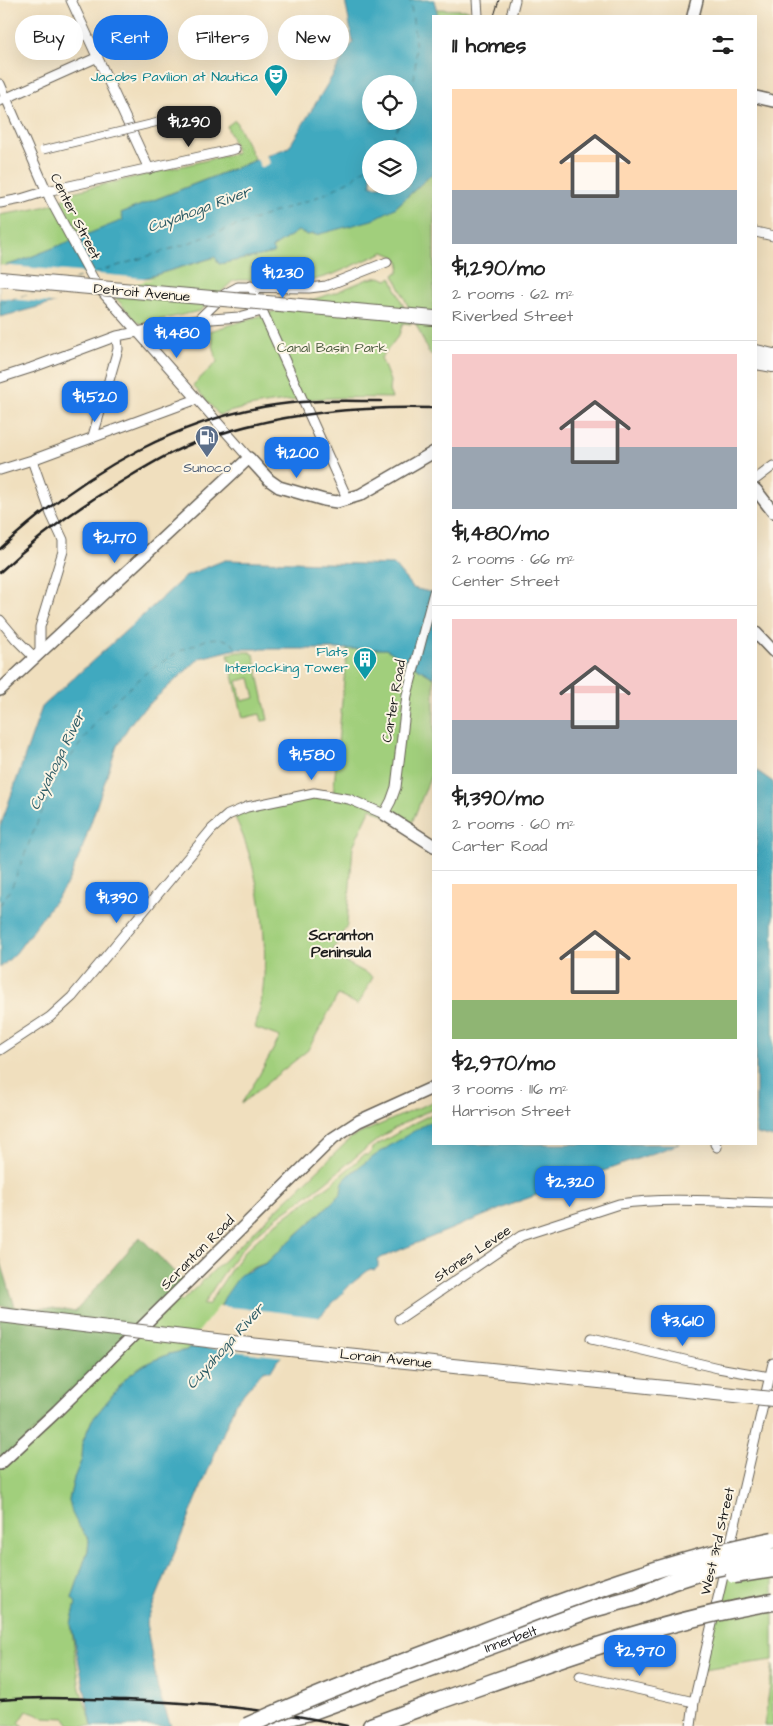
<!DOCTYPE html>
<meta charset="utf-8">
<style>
body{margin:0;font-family:"Architects Daughter",sans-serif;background:#f2f2f2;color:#222;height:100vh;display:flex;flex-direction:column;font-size:19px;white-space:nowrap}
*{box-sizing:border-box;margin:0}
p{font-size:16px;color:#767676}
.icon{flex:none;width:28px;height:28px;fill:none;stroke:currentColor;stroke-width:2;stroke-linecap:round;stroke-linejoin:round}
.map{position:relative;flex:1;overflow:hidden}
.details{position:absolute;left:432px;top:15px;width:325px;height:1130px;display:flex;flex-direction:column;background:#fff;border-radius:0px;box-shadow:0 5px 20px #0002}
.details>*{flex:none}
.banner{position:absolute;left:15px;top:15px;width:342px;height:45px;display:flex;gap:10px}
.buttons{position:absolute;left:362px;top:75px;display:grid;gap:10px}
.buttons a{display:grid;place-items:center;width:55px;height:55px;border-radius:50%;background:#fff;box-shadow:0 5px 20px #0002;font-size:25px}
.price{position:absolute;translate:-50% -42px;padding:0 11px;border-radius:10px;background:#1a73e8;color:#fff;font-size:16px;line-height:32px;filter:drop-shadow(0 1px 2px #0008)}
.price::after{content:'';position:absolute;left:50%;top:30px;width:15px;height:11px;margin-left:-8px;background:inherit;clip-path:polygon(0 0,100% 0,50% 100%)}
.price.current{background:#222;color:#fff}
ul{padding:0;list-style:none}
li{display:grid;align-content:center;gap:10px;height:265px;padding:0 20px}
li+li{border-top:1px solid #e0e0e0}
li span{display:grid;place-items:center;height:155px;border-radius:0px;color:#555}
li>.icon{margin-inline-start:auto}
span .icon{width:90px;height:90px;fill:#fffc;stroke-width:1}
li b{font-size:21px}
h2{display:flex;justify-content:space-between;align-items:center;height:60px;padding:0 20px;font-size:21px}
.pill{padding:0 18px;border-radius:22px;background:#fff;box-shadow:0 5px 20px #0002;font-size:18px;line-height:45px}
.pill.current{background:#1a73e8;color:#fff}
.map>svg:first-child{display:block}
.green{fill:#a1cf7c;stroke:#5e764c;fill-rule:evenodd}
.forest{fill:#80b26c;stroke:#4e6744}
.water{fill:#3fa9bf;stroke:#2e626e;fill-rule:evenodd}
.pier{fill:#f0dfbe}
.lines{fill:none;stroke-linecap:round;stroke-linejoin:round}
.ferry{stroke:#2c5b65;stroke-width:1;stroke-dasharray:6 5;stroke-linecap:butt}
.minor-casing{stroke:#666055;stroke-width:11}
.tertiary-casing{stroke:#666055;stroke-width:14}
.primary-casing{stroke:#666055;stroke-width:16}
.motorway-casing{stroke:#666055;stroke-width:19}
.minor{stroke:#fff;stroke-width:9}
.tertiary{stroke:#fff;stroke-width:11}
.primary{stroke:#fff;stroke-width:14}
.motorway{stroke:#fff;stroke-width:16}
.tram{stroke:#1c1c1c;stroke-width:1}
.rail{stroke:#1c1c1c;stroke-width:2.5}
.pedestrian-bridge-casing{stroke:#666055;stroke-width:9;stroke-linecap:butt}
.primary-bridge-casing{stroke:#666055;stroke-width:16;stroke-linecap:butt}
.motorway-bridge-casing{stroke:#666055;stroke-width:19;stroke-linecap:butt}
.pedestrian-bridge{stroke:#fff;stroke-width:7}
.primary-bridge{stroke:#fff;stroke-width:14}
.motorway-bridge{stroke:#fff;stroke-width:16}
.labels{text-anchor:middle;stroke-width:4;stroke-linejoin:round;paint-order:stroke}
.culture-label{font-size:14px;fill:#0d838f;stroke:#fcf5e5;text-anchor:end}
.street-label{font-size:14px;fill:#1c1c1c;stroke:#fcf5e5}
.park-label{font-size:14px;fill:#4b5b3e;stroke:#fcf5e5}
.service-label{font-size:14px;fill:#4e5e75;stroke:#fcf5e5}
.water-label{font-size:15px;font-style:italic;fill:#2c5b65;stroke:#fcf5e5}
.neighbourhood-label{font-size:15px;font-weight:bold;fill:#1c1c1c;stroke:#fcf5e5}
</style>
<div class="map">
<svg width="773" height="1726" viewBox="0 0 773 1726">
<rect width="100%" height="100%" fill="#fcf5e5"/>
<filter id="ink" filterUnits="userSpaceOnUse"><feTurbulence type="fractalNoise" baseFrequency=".02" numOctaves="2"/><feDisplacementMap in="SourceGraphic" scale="10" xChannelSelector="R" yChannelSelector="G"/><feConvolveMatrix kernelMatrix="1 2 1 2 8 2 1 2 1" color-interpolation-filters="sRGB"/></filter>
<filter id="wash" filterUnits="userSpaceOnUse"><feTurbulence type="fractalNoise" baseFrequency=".0096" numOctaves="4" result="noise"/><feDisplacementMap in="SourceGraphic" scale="20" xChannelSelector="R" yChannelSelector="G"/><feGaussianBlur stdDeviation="1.12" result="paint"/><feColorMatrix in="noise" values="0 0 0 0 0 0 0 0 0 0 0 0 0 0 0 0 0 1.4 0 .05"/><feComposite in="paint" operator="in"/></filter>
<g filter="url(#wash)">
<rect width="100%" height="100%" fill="#f0dfbe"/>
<path class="green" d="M436 9 469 10 470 16H438Z
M235 120 255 160 121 213 124 220 18 262 0 267V215C20 211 59 208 72 192L237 153 227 126Z
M434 172V356L429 353 394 275 399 271 400 263 396 257 384 252 334 274 307 282 287 280H239L233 281 200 311 141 324 136 321 108 289 216 257 219 264 274 253 272 248 298 231 307 235 314 234 316 235 395 208Z
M380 277 387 280 391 277 411 324 403 323 399 335 381 358 390 381 389 391 392 398C333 397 275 397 219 415L193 385 217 362 210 331 334 293 368 279Z
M347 649H387L434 678V768L409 830 371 808 353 846 347 925 331 954 373 977 358 1005 338 995 308 1050 241 1104 257 1079 280 1037 255 1028C275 965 262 871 233 813L278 799 333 796Z
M238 652H250L254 655 268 720 262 721 260 714 243 718 228 654ZM250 678 255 698 242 701 237 681Z
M434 1101V1109C388 1126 360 1154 323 1184 304 1199 283 1211 264 1227 239 1248 220 1277 203 1305H208L232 1268 244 1252 271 1227 331 1184 364 1155H368L371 1152 372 1148 414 1123 434 1113V1120L398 1142 353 1171C347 1178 342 1184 341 1194L266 1263 247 1270 187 1350 169 1354 144 1365 128 1376 92 1420 83 1441 82 1459 74 1478 69 1500 78 1525 89 1540 88 1550 72 1598 76 1603 71 1624 80 1689 93 1726H71L65 1718 43 1717 27 1711 19 1723 24 1726H0V1709L4 1703 0 1675V1464L174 1296 181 1302 352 1137Z
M773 1540V1660L702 1670 729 1550Z
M773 1664V1726H764Z"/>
<path class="forest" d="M140 1237 186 1284 0 1464V1310L12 1307 0 1306V1259L15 1307 60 1309 75 1312Z"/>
<path class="water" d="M345 0H434L438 16H434V172L395 208 372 220 316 235 314 234 307 235 298 231 272 248 274 253 219 264 215 257 108 289 0 317V267L18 262 123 220 121 213 289 147 353 42ZM371 84H409V121H371ZM371 149H409V186H371Z
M225 560 394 565 413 588 434 593V678L386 649H236L200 658 138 714 129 726 117 746 81 852 67 884 16 953 0 968V827L42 707 187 575Z
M756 770 773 782V1138L756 1134V942L759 935 756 927Z
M434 1120V1144H679L520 1201 378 1259V1267L375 1270 370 1269 351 1284 277 1361 271 1371 265 1370 261 1373 235 1404 146 1623 158 1690 171 1726H92L71 1624 76 1603 72 1598 88 1550 89 1540 78 1525 72 1513 69 1500 74 1478 82 1459 83 1441 92 1420 128 1376 144 1365 169 1354 187 1350 221 1307 224 1298 240 1275 266 1263 341 1194C341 1190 342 1186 343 1182 350 1169 417 1128 434 1120Z"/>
<path class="pier" d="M271 151 266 155 270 163 261 168 256 157Z
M0 265 153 279 61 304 0 298Z
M219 1306 270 1311 323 1318 285 1357 187 1346Z"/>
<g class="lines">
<path class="ferry" d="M409 100C420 68 415 32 410 0
M386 149 401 121
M95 273 180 246 323 195 354 178 371 163
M74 279 87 275
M0 303 41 290
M0 905 11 889 39 818 62 769 103 712 147 672 178 652 208 639 220 638 231 642 238 651"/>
</g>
</g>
<g filter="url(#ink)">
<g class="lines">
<g class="minor-casing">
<path id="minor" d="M71 0 149 169
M477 0 478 16
M511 16 515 0
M0 84 50 199 97 286 249 458
M0 101 98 57
M0 203 21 199 47 191 235 149
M756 232 773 236
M251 286 348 500
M198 320 225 294 238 287 309 288 326 286 387 262
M0 378 31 368 117 336 198 320 239 317 262 311
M93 436 118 349 117 336
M32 460 51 514 63 540V551L40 627V652
M0 470 32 460 197 399
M756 479 773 466
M0 620 16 639 34 657
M0 1050 50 1017 72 997 212 829 228 815 247 807 314 793 349 799 384 814 391 801 396 787 407 695 434 592
M715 1144 717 1147
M399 1319 521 1236 619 1204C669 1197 722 1202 773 1203
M592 1338 718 1368 770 1377
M729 1550 773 1363
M580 1676 694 1702
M691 1726 694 1702 726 1563"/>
</g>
<g class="tertiary-casing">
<path id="tertiary" d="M693 16 697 0
M756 97 773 101
M756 490 773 512
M756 633 773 651
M0 690 249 458 269 480 279 487 324 500 337 502 360 495 434 452
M384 814 434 846
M0 1464 57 1411 333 1138 359 1121 434 1087"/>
</g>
<g class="primary-casing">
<path id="primary" d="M756 352 773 356
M756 362 773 365"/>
</g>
<g class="motorway-casing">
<g id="motorway">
<path id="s1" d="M263 1724 313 1711 589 1610 637 1597"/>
<path d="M371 1726 433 1703"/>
</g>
</g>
<use href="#minor" class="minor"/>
<use href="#tertiary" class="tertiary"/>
<use href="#primary" class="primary"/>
<use href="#motorway" class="motorway"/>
<path class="tram" d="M494 16 499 0"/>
<path class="rail" d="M0 549C82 473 188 410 302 402 328 400 355 401 381 401
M0 572C37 537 80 506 124 480 149 465 175 449 202 440 276 413 356 406 434 408
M0 1700C42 1696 83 1699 125 1700 200 1703 273 1709 347 1726"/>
<g class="pedestrian-bridge-casing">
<path id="pedestrian-bridge" d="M43 150 179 117 202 115"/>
</g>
<g class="primary-bridge-casing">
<path id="primary-bridge" d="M0 279 434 318
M0 1315 241 1344 773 1399"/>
</g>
<g class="motorway-bridge-casing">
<path id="motorway-bridge" d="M734 1575 773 1569
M637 1597 671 1582 711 1569 773 1556
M433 1703C545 1664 656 1621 773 1602
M247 1726C322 1692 398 1664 475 1635 572 1597 670 1560 773 1540"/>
</g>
<use href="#pedestrian-bridge" class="pedestrian-bridge"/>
<use href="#primary-bridge" class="primary-bridge"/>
<use href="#motorway-bridge" class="motorway-bridge"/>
</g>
</g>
<defs>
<g id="theatre-pin" transform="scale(1.25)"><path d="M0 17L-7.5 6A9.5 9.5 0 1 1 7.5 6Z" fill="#0f9aa8" stroke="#fcf5e5"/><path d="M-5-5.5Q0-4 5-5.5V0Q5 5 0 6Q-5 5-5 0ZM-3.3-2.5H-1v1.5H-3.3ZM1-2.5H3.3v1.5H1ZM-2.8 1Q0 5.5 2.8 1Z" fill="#fff"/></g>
<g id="fuel-pin" transform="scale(1.25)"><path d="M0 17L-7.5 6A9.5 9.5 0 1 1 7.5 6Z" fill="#5c6f8a" stroke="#fcf5e5"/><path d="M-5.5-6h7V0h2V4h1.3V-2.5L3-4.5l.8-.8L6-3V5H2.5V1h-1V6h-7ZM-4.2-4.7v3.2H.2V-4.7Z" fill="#fff"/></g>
<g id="building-pin" transform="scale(1.25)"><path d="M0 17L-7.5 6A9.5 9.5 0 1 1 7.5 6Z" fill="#0f9aa8" stroke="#fcf5e5"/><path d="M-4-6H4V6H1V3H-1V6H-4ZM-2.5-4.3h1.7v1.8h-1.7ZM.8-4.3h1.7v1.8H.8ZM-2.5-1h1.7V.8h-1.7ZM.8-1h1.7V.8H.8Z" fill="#fff"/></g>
</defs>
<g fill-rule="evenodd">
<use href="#theatre-pin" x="276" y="76"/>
<use href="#fuel-pin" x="207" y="437"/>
<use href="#building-pin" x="365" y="659"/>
</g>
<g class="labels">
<g class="culture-label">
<text x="258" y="81">Jacobs Pavilion at Nautica</text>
<text x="348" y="656">Flats<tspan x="348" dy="16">Interlocking Tower</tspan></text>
</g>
<g class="street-label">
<text transform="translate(76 216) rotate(63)" y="5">Center Street</text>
<text transform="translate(142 292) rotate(5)" y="5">Detroit Avenue</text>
<text transform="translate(393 701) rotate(-80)" y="5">Carter Road</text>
<text transform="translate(197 1252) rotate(-45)" y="5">Scranton Road</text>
<text transform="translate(472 1253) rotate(-34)" y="5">Stones Levee</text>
<text transform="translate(386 1358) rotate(6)" y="5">Lorain Avenue</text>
<text transform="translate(717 1541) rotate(-77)" y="5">West 3rd Street</text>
<text dy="5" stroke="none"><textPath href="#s1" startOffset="262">Innerbelt</textPath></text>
</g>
<g class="park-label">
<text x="332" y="352">Canal Basin Park</text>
</g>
<g class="service-label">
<text x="207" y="472">Sunoco</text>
</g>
<g class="water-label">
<text transform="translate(199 209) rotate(-20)" y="5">Cuyahoga River</text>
<text transform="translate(57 760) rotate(-64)" y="5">Cuyahoga River</text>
<text transform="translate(225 1346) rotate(-48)" y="5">Cuyahoga River</text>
</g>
<g class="neighbourhood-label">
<text x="341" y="940">Scranton<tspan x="341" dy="17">Peninsula</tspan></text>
</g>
</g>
</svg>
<div class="buttons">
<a><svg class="icon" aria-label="locate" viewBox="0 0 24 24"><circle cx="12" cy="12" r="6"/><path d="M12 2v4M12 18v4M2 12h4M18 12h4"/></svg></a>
<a><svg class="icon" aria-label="layers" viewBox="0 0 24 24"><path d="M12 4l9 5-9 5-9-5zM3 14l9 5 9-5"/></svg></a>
</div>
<b class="price current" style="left:189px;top:148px">$1,290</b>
<b class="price" style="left:283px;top:299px">$1,230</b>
<b class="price" style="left:177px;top:359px">$1,480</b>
<b class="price" style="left:95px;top:423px">$1,520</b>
<b class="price" style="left:297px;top:479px">$1,200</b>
<b class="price" style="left:115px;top:564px">$2,170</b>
<b class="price" style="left:312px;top:781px">$1,580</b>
<b class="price" style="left:117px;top:924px">$1,390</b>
<b class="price" style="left:570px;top:1208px">$2,320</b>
<b class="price" style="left:683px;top:1347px">$3,610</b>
<b class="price" style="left:640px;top:1677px">$2,970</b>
<div class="banner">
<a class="pill">Buy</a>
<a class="pill current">Rent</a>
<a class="pill">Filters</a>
<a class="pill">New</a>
</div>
<section class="details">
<h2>11 homes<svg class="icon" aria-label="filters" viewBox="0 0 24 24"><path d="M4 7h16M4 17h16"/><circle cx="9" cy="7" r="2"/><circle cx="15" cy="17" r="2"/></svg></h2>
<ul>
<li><span style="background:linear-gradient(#ffd9b3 65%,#9aa5b1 0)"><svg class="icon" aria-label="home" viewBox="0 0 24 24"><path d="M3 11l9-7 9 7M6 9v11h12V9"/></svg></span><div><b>$1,290/mo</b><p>2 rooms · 62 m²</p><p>Riverbed Street</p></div></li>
<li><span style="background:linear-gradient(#f6c9c9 60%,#9aa5b1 0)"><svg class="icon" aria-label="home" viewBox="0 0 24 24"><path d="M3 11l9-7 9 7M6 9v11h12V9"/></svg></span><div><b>$1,480/mo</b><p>2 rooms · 66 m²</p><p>Center Street</p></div></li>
<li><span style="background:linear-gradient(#f6c9c9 65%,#9aa5b1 0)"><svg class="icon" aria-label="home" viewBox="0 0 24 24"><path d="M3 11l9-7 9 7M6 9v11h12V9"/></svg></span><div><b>$1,390/mo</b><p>2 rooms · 60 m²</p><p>Carter Road</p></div></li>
<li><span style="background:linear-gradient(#ffd9b3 75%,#8fb573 0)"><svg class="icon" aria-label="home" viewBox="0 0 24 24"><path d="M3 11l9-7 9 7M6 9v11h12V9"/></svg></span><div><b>$2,970/mo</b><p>3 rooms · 116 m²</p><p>Harrison Street</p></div></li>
</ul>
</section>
</div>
